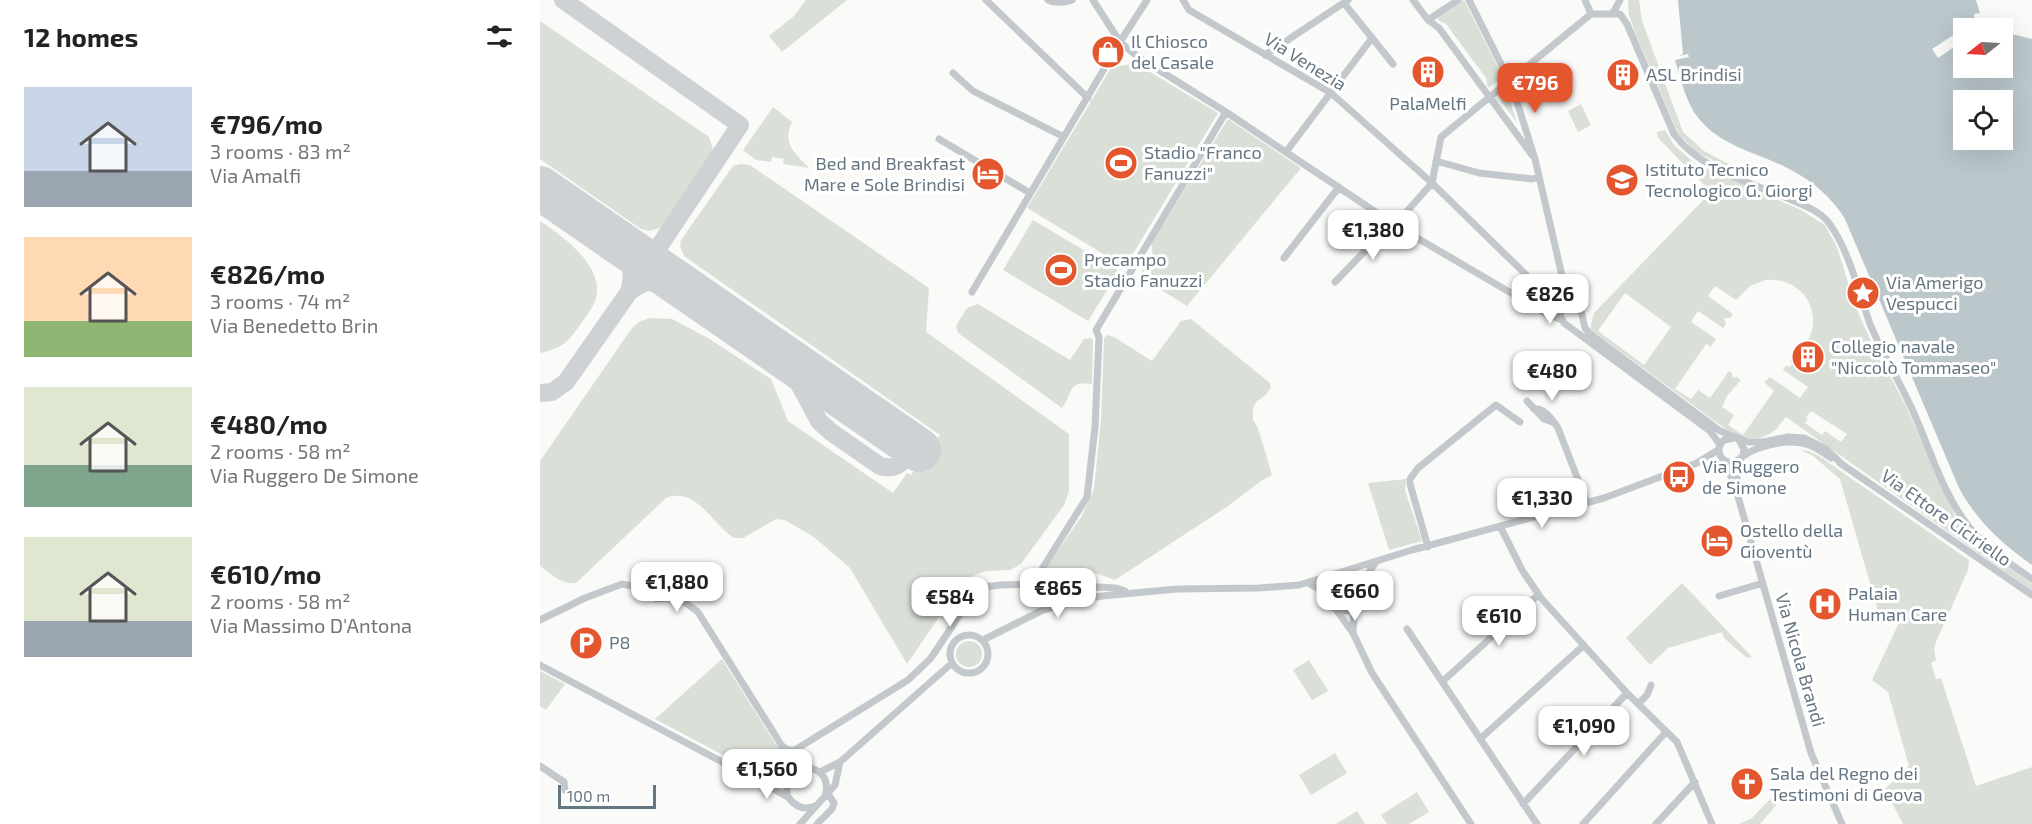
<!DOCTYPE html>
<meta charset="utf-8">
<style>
body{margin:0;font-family:"Exo 2",sans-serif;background:#f6f6f6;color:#222;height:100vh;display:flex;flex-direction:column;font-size:22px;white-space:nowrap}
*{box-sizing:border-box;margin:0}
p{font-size:20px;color:#767676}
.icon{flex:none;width:33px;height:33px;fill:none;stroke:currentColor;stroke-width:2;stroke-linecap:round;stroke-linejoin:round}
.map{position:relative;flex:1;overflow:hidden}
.panel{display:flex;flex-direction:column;background:#fff;width:540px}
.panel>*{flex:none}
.needle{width:39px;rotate:252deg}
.tools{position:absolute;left:1413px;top:18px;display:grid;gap:12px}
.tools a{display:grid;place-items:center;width:60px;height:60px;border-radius:0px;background:#fff;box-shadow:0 6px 24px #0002;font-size:30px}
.scale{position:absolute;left:18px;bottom:15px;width:98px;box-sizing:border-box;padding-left:6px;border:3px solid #657683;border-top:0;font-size:16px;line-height:21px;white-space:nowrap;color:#657683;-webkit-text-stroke:4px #fff;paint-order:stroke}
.price{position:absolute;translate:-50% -51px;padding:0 14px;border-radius:12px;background:#fff;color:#222;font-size:20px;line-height:39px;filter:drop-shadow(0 2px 3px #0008)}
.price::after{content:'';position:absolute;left:50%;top:36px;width:18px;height:14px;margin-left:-9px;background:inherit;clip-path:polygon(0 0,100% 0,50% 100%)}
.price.active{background:#e4572e;color:#fff}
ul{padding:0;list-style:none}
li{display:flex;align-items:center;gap:18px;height:150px;padding:0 24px}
li span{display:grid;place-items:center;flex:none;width:168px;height:120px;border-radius:0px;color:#555}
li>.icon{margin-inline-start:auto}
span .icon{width:72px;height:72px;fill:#fffc;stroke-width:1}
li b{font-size:26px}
h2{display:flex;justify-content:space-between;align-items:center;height:72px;padding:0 24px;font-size:26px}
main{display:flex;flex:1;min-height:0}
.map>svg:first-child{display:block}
.green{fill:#dadfd7;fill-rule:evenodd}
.water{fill:#bbc7cb;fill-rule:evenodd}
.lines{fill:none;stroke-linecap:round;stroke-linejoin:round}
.taxiway{stroke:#ced2d4;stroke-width:18}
.runway{stroke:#ced2d4;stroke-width:44}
.minor{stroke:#c3c8cc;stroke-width:7}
.labels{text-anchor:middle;stroke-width:6;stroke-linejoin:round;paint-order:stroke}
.poi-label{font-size:18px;fill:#657683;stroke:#fff;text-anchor:start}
.street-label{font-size:18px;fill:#657683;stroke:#fff}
</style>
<main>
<section class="panel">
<h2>12 homes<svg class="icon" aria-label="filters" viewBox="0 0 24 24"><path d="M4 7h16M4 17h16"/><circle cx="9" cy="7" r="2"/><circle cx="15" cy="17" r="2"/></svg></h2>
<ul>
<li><span style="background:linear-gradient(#c9d6e8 70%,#9aa5b1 0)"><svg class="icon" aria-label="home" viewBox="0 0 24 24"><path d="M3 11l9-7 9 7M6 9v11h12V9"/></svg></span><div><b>€796/mo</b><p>3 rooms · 83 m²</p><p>Via Amalfi</p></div></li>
<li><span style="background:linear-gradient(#ffd9b3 70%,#8fb573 0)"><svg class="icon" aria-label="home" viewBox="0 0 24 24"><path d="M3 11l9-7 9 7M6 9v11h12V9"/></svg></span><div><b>€826/mo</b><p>3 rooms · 74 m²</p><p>Via Benedetto Brin</p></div></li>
<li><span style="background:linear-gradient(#dfe7d0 65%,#7fa58c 0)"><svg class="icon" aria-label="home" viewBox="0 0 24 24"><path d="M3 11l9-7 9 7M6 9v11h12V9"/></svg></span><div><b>€480/mo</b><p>2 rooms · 58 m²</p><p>Via Ruggero De Simone</p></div></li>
<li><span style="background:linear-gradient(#dfe7d0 70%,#9aa5b1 0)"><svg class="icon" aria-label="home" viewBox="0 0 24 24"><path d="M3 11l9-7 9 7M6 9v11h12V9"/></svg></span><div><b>€610/mo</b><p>2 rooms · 58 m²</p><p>Via Massimo D'Antona</p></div></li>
</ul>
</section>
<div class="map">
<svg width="1492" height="824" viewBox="0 0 1492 824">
<rect width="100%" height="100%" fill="#fafaf8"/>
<path class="green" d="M266 0H307L242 52 229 36 254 16Z
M924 0 963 77 948 88 946 78 906 24 898 20V18Z
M1088 0H1099L1102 21 1143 132 1164 151 1196 168 1195 171 1156 152 1138 133 1096 35 1089 15Z
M0 21 169 137 173 150 171 157 123 227 109 231 101 229 0 159Z
M595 63 678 113 585 267 487 208 571 68Z
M1023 63 1033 84 996 102 986 81Z
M966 94 968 95 977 123 961 101Z
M1041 104 1051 125 1038 132 1028 111Z
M233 107 252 122C242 144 254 152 269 168L243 164 244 159 232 157 231 162 216 160 203 150Z
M688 119 761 168 647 306 599 276 613 255 611 243Z
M1125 130 1134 145 1154 163 1261 210 1285 225 1297 247 1316 308 1331 341 1366 406 1417 520 1436 544 1492 584V591L1246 417 1238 426 1239 427C1220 443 1209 440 1188 431L1050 329 1054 313 1171 192 1118 138 1117 132ZM1225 280C1264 276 1287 316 1264 347L1286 362 1278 372 1253 355 1250 360 1252 365 1249 367 1246 365 1243 370 1268 387 1260 398 1230 377 1224 382 1234 391 1203 435 1188 425 1194 415 1182 407 1187 396 1201 380 1197 377 1193 378 1192 373 1189 371 1170 398 1158 390 1151 399 1135 389 1166 344 1171 347 1176 339 1151 322 1158 311 1183 328 1186 324 1184 318H1190L1193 314 1168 296 1175 286 1196 300 1210 286ZM1085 293 1131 327 1104 365 1058 331ZM1271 411 1307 434 1301 442 1285 431 1282 435 1265 423 1268 419 1266 417Z
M200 164 210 165 389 288 386 332 529 434V491L524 505 481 564 470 570 446 571 425 579 367 664 310 568 274 537 245 520 236 519 203 538H194C172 524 156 486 126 498L36 583C22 585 11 574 0 566V461L92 328 99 322 110 318 132 319 168 338 231 379 248 421 353 493 367 473 371 475 400 435 144 256 140 246 141 240 193 166Z
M493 220 579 271 548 321 463 270Z
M0 221C24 237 64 266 56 298 54 306 47 315 42 322 29 341 24 348 0 353Z
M438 304 530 360 544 339 551 338 553 340 552 384C527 380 533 394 522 408L418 333 416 326 427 308Z
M651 319 730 383 731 387 726 395 717 401 713 408V420L718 428 732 475 721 481 688 506 575 580 558 574 544 573 533 582 506 580 504 575 505 569 542 516 554 489 561 419 564 338 567 335 574 337 612 361 641 321Z
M1261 450 1269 451 1279 456 1429 560 1428 570 1396 642 1394 649 1396 660 1391 663 1396 679 1401 678 1436 786 1492 767V824H1363L1345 789 1369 766 1348 692 1332 680 1364 612 1340 618 1300 479 1273 456Z
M866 479 865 490 882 541 849 550 828 483Z
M798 591a10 10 0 1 1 20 0a10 10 0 1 1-20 0Z
M1142 583 1212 657 1207 658 1184 638 1182 632 1128 648 1110 665 1086 638Z
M416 654a13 13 0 1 1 26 0a13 13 0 1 1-26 0Z
M182 659 235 743 246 753 228 779 115 719Z
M769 660 788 691 772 700 753 670Z
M0 671 25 684 6 710 0 706Z
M795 753 807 773 771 795 759 775Z
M877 792 889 812 869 824H847L841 815Z
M1231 798 1238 803 1220 824H1199L1212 818Z
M817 811 825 824H796Z"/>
<path class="water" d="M1138 0H1436L1440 13 1434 14 1435 21 1392 49 1398 58 1423 41 1424 68H1462L1463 32 1492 39V565C1462 544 1437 521 1419 488L1305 219C1292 198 1274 182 1251 170 1220 153 1184 148 1160 120 1146 104 1141 80 1135 60L1149 57 1148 54 1139 56 1143 54ZM1424 100H1462V140H1424Z"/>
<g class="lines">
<path class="taxiway" d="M23 0 200 125 108 263
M77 241C90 257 95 272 89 292
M244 356 279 421 291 432 340 466C362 472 372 455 361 436
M0 393 12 392 26 382 89 292C106 278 121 278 141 286"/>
<path class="runway" d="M0 188 379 450"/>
<path class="minor" d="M446 0 548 98
M508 0C516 4 524 2 532 0
M553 0 580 42 598 57 686 112 855 225 1007 314 1022 320
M643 0 649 10 791 93 892 183 1016 304 1023 307
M873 0 888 20 899 28 992 155
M929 0 972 86 995 159 1023 280 1036 305
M1045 0 1051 14
M804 3 853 64
M1073 13 1080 0
M888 20 918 0
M725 55 808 0
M413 73 433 91 524 137
M399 139 490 193
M746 152 832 38
M896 161 939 173 992 179 999 177
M892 183 901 137 1051 14H1080L1087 24 1134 134C1160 169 1208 182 1247 198 1261 204 1280 211 1289 223 1309 250 1319 293 1330 324 1342 353 1359 380 1372 409 1390 448 1402 493 1429 527 1446 548 1470 564 1492 579
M855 225 892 183
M744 258 799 187
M795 282 852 223
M1023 283V307
M432 292 580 42 607 0
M987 401 1004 419 1015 423
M994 409C1006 408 1012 420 1018 428L1047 503
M1194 438 1184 440C1174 450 1180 463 1194 463L1203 456 1204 449 1199 440
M1180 445 1170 431 1024 323 1020 315 1023 307 1033 304 1040 307 1045 328 1049 333 1180 431 1208 442H1223L1248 437 1264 438 1286 449 1304 466
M1203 456C1219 445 1250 438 1269 445 1277 448 1284 453 1291 458
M1186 462 1199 500 1271 753 1302 824
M1300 463 1492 595
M1199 492 1196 469 1201 459
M961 528 982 570 1001 598 1087 693 1137 742 1172 824
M888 547 870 484V479L878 468 956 405 980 422
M786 592a19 19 0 1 1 38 0a19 19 0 1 1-38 0Z
M822 582 836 562
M768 583 786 593
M500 584 502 569 547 497 555 427 559 337 556 330 686 112
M1179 596 1223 583
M795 608 813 633 832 673 931 824
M0 620 45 598 82 584 96 587 116 599 131 598 146 603 158 612 242 746 248 750H255L368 680 391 658 431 598 444 587 461 585 500 584 576 588 585 591
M867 629 997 824
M813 633 814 609
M410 654a19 19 0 1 1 38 0a19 19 0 1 1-38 0Z
M443 640 501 611 532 601 562 596 637 589 719 588 759 585 872 550 1064 498 1157 463 1178 450
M0 665 248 797
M903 681 998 595
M1098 704 1107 695 1111 685
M940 739 1044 645
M0 766 24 782 25 790
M280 772 300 762
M222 782 242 783 247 781
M983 804 1087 693
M275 806C264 811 255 806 248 797 244 782 249 771 265 767 282 769 290 780 285 796
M260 824 295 785 300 762 412 663
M277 824 292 809 294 803 288 794
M1043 824 1126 732
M1116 824 1155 782"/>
</g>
<defs>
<g id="shop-disc" transform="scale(1.725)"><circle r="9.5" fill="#e4572e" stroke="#fff"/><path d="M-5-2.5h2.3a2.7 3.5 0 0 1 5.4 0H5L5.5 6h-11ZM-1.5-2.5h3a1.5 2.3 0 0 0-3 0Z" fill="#fff"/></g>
<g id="building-disc" transform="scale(1.725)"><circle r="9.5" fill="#e4572e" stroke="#fff"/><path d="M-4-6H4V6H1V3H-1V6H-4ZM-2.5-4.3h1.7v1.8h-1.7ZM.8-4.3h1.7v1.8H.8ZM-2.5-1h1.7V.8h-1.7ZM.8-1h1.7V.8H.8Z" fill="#fff"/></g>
<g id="stadium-disc" transform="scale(1.725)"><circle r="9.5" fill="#e4572e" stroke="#fff"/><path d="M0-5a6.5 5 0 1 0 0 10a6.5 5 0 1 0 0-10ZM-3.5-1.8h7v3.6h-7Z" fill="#fff"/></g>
<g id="hotel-disc" transform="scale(1.725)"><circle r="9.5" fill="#e4572e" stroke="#fff"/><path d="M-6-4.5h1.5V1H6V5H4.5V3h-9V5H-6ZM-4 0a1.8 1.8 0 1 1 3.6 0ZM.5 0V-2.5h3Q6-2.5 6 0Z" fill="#fff"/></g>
<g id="school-disc" transform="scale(1.725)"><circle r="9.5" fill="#e4572e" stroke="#fff"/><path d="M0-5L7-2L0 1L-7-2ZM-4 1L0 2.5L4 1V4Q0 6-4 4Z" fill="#fff"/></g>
<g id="sight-disc" transform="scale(1.725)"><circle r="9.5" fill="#e4572e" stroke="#fff"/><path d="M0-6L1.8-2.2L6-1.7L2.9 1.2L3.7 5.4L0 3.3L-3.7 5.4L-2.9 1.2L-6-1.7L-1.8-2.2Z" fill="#fff"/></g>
<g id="bus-disc" transform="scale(1.725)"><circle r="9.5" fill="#e4572e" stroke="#fff"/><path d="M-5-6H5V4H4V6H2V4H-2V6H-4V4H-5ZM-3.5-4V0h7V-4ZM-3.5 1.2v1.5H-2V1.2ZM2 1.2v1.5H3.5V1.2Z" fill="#fff"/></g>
<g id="hospital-disc" transform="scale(1.725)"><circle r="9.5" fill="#e4572e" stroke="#fff"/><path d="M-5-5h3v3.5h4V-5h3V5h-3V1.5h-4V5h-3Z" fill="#fff"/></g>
<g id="parking-disc" transform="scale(1.725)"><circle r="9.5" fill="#e4572e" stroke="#fff"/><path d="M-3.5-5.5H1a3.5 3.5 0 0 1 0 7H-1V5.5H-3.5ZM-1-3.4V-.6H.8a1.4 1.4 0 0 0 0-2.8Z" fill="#fff"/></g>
<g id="church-disc" transform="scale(1.725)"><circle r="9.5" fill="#e4572e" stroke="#fff"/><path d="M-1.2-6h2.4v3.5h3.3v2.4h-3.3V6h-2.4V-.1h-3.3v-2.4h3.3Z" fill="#fff"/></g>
</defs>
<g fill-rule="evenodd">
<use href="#shop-disc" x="568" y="52"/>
<use href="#building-disc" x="888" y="72"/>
<use href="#building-disc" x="1083" y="75"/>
<use href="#stadium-disc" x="581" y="163"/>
<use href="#hotel-disc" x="448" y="174"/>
<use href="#school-disc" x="1082" y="180"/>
<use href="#stadium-disc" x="521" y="270"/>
<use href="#sight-disc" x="1323" y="293"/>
<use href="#building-disc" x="1268" y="357"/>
<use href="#bus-disc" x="1139" y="477"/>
<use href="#hotel-disc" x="1177" y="541"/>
<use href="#hospital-disc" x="1285" y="604"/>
<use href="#parking-disc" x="46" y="643"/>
<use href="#church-disc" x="1207" y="784"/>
</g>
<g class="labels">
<g class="poi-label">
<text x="591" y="48">Il Chiosco<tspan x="591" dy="21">del Casale</tspan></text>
<text x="1106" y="81">ASL Brindisi</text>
<text x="888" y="110" text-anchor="middle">PalaMelfi</text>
<text x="604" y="159">Stadio "Franco<tspan x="604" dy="21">Fanuzzi"</tspan></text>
<text x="425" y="170" text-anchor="end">Bed and Breakfast<tspan x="425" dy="21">Mare e Sole Brindisi</tspan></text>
<text x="1105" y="176">Istituto Tecnico<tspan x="1105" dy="21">Tecnologico G. Giorgi</tspan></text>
<text x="544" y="266">Precampo<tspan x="544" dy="21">Stadio Fanuzzi</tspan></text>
<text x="1346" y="289">Via Amerigo<tspan x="1346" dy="21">Vespucci</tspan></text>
<text x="1291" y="353">Collegio navale<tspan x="1291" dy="21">"Niccolò Tommaseo"</tspan></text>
<text x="1162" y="473">Via Ruggero<tspan x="1162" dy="21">de Simone</tspan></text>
<text x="1200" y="537">Ostello della<tspan x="1200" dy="21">Gioventù</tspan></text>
<text x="1308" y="600">Palaia<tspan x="1308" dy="21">Human Care</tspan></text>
<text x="69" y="649">P8</text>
<text x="1230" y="780">Sala del Regno dei<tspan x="1230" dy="21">Testimoni di Geova</tspan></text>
</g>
<g class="street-label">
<text transform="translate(765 62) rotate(32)" y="6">Via Venezia</text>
<text transform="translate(1406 518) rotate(35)" y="6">Via Ettore Ciciriello</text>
<text transform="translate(1260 660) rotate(74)" y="6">Via Nicola Brandi</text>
</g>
</g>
</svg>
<div class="tools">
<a><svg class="needle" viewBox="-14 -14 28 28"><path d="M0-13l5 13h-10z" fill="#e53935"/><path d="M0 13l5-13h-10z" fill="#767676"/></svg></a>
<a><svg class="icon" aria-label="locate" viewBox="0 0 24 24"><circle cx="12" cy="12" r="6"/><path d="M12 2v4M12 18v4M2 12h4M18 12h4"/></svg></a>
</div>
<div class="scale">100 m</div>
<b class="price active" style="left:995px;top:114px">€796</b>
<b class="price" style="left:833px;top:261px">€1,380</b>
<b class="price" style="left:1010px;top:325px">€826</b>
<b class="price" style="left:1012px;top:402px">€480</b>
<b class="price" style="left:1002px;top:529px">€1,330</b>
<b class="price" style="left:137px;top:613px">€1,880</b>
<b class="price" style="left:518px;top:619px">€865</b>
<b class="price" style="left:815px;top:622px">€660</b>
<b class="price" style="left:410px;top:628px">€584</b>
<b class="price" style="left:959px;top:647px">€610</b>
<b class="price" style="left:1044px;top:757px">€1,090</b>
<b class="price" style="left:227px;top:800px">€1,560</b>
</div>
</main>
